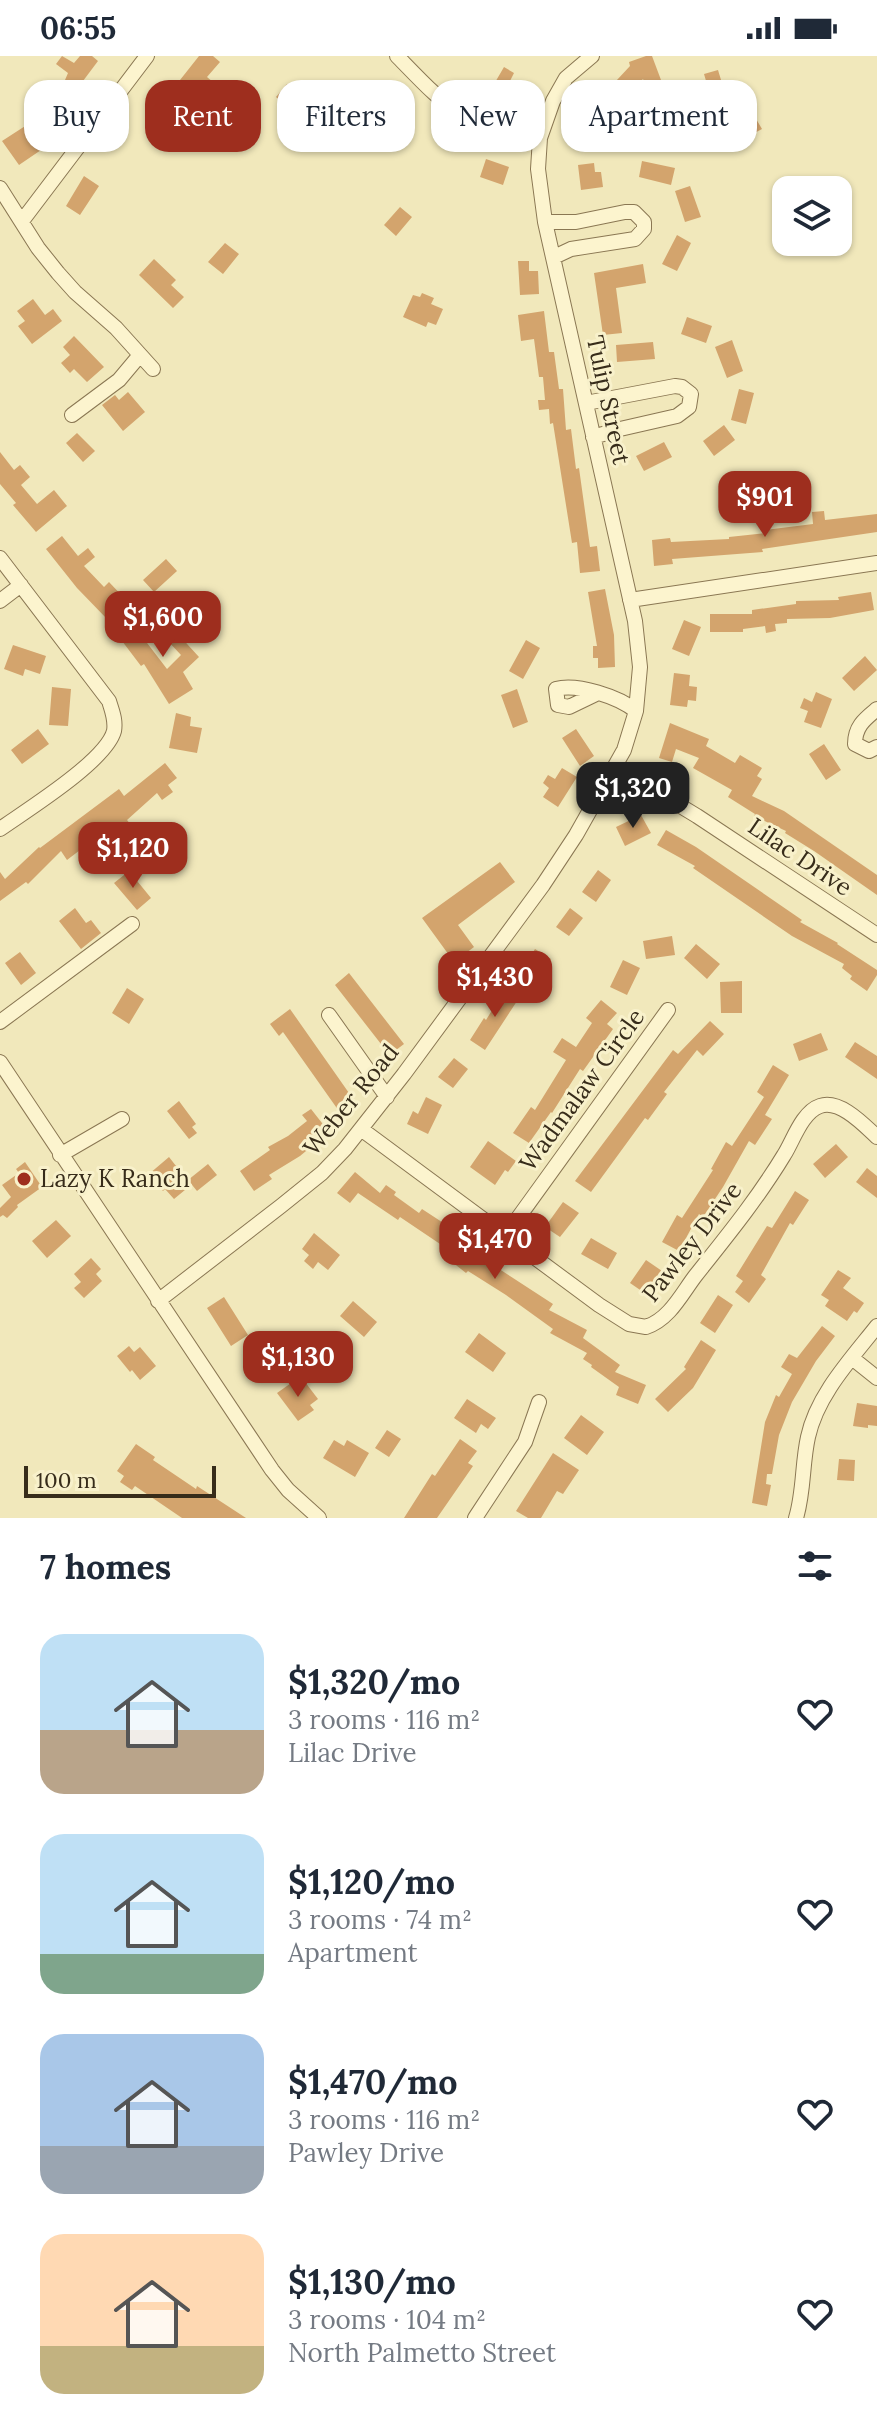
<!DOCTYPE html>
<meta charset="utf-8">
<style>
body{margin:0;font-family:Lora,serif;background:#f6f6f7;color:#1f2937;height:100vh;display:flex;flex-direction:column;font-size:30px;white-space:nowrap}
*{box-sizing:border-box;margin:0}
p{font-size:26px;color:#747a83}
.icon{flex:none;width:44px;height:44px;fill:none;stroke:currentColor;stroke-width:2;stroke-linecap:round;stroke-linejoin:round}
.map{position:relative;height:1462px;overflow:hidden}
.sheet{display:flex;flex-direction:column;background:#fff;flex:1}
.sheet>*{flex:none}
.top-card{position:absolute;left:24px;top:24px;width:830px;height:72px;display:flex;gap:16px}
.buttons{position:absolute;left:772px;top:120px;display:grid;gap:16px}
.buttons a{display:grid;place-items:center;width:80px;height:80px;border-radius:16px;background:#fff;box-shadow:0 2px 6px #0004;font-size:40px}
.scale{position:absolute;left:24px;bottom:20px;width:192px;box-sizing:border-box;padding-left:8px;border:4px solid #372c1a;border-top:0;font-size:22px;line-height:28px;white-space:nowrap;color:#372c1a;-webkit-text-stroke:6px #f8f1cb;paint-order:stroke}
.price{position:absolute;translate:-50% -68px;padding:0 18px;border-radius:16px;background:#9e2e1e;color:#fff;font-size:26px;line-height:52px;filter:drop-shadow(0 2px 4px #0008)}
.price::after{content:'';position:absolute;left:50%;top:48px;width:24px;height:18px;margin-left:-12px;background:inherit;clip-path:polygon(0 0,100% 0,50% 100%)}
.price.on{background:#222;color:#fff}
ul{padding:0;list-style:none}
li{display:flex;align-items:center;gap:24px;height:200px;padding:0 40px}
li span{display:grid;place-items:center;flex:none;width:224px;height:160px;border-radius:24px;color:#555}
li>.icon{margin-inline-start:auto}
span .icon{width:96px;height:96px;fill:#fffc;stroke-width:1}
li b{font-size:34px}
h2{display:flex;justify-content:space-between;align-items:center;height:96px;padding:0 40px;font-size:34px}
.pill{padding:0 28px;border-radius:24px;background:#fff;box-shadow:0 2px 6px #0004;font-size:28px;line-height:72px}
.pill.on{background:#9e2e1e;color:#fff}
.status{display:flex;justify-content:space-between;align-items:center;height:56px;padding:0 40px;background:#fff;direction:ltr}
.status svg{height:22px;fill:currentColor}
.map>svg:first-child{display:block}
.building{fill:#d3a46d}
.lines{fill:none;stroke-linecap:round;stroke-linejoin:round}
.minor-casing{stroke:#8a7753;stroke-width:16}
.minor{stroke:#fcf4ce;stroke-width:14}
.poi-dot{fill:#9e2e1e;stroke:#f8f1cb;stroke-width:3}
.labels{text-anchor:middle;stroke-width:6;stroke-linejoin:round;paint-order:stroke}
.street-label{font-size:24px;fill:#372c1a;stroke:#f8f1cb}
.poi-label{font-size:24px;fill:#372c1a;stroke:#f8f1cb;text-anchor:start}
</style>
<div class="status"><b>06:55</b><svg viewBox="0 0 49 12"><path d="M0 12V9h3v3zM5 12V6h3v6zM10 12V3h3v9zM15 12V0h3v12zM26 1h20v11H26zM47 4h2v5h-2z"/></svg></div>
<div class="map">
<svg width="877" height="1462" viewBox="0 0 877 1462">
<rect width="100%" height="100%" fill="#f1e8bb"/>
<path class="building" d="M62 0 74 7 80 0H92L98 5 77 33 65 24 68 17 56 8Z
M199 0H213L220 6 207 21 220 32 209 45 198 36 167 76 150 62Z
M646 0H652L661 24 646 30 643 23 618 50H614L603 39 630 10 629 6Z
M504 11 514 17 510 25 530 36 521 52 490 35Z
M718 14 728 47 714 52 704 18Z
M287 28 304 43 293 56 276 41Z
M53 36 67 57 32 80 41 94 19 109 2 85 36 63 29 52Z
M749 51 762 73 749 80 737 58Z
M587 56 606 63 595 93 579 87 582 79 579 78Z
M486 103 509 111 503 129 480 121Z
M642 105 675 112 671 129 639 121Z
M594 107 595 116H601L603 131 581 134 578 109Z
M84 120 99 130 80 159 66 150Z
M690 130 701 161 685 166 675 135Z
M400 151 412 161 396 180 384 169Z
M677 179 691 187 677 215 662 208Z
M225 187 239 198 223 218 208 206Z
M154 203 176 224 171 229 184 241 173 252 139 219Z
M518 205H529V215H538L539 238 520 239Z
M643 208 646 227 616 232 622 277 603 279 594 217Z
M422 237 434 242 431 248 443 253 436 269 428 266 426 271 403 261 413 239 420 241Z
M33 243 45 259 53 253 62 265 32 288 18 270 25 265 17 255Z
M544 255 549 296H554L559 333H563L566 374 571 373 576 413 579 412 590 491 597 490 600 515 580 517 577 486 572 487 553 367 550 368 549 353 539 354 538 344H545L543 321H539L534 283 521 285 518 259Z
M687 261 712 270 706 287 681 278Z
M74 280 104 311 87 326 74 313 70 317 61 307 70 299 63 291Z
M732 284 743 315 727 322 715 291Z
M653 286 655 303 617 306 616 289Z
M739 333 754 337 746 368 731 364Z
M128 336 145 356 123 375 102 349 115 339 119 344Z
M724 369 735 384 714 400 703 385Z
M77 377 95 395 83 406 66 387Z
M664 386 672 401 644 415 636 400Z
M0 396 14 414 20 409 30 421 21 429 37 448 54 434 67 450 36 476 13 449 16 447 0 428Z
M824 455 825 464 877 458V476L762 493 763 496 672 503 673 508 654 510 652 484 670 482 671 486 729 483V481L766 477 765 474 813 468 812 456Z
M62 480 78 500 88 492 95 501 84 510 104 531 109 526 127 545 108 564 77 532 46 493Z
M166 503 177 515 154 536 143 524Z
M605 533 614 579 615 611 598 612V602H593V590H597L588 536Z
M871 536 874 554 830 562 787 563V567L775 568 776 575 766 577 765 570 743 573V576H710V558H752V554L796 548V545L839 544 838 541Z
M164 557 180 574 177 577 199 601 183 616 193 633 169 648 144 608 141 610 119 581 134 570 167 613 181 599 152 568Z
M684 564 701 571 689 600 672 593Z
M526 584 540 592 523 623 509 615Z
M13 589 46 600 40 618 25 613 23 620 4 613Z
M865 600 877 614 854 635 842 622Z
M674 617 690 619 689 630 697 631 696 645 688 644 687 651 670 649Z
M52 631 71 633 68 670 49 669Z
M517 633 528 666 513 672 501 639Z
M816 636 832 643 821 672 804 666 808 655 800 652 804 642 812 646Z
M176 657 191 661 190 670 202 672 197 697 169 692Z
M670 667 709 683 706 690 735 707 740 699 762 712 757 720 762 723 752 740 784 755 877 819V839L814 795 785 777 786 775 754 760 755 758 728 741 732 734 693 712 699 702 676 693 672 706 659 702Z
M38 673 49 688 22 708 11 694Z
M576 673 594 700 580 710 562 682Z
M824 688 841 714 826 724 809 698Z
M165 707 177 722 168 729 173 736 162 744 157 737 127 764 139 779 126 789 121 783 117 786 102 768 80 785 84 791 67 804 61 795 28 828 26 826 0 845V816L5 823 39 791 40 792 119 733 124 740Z
M562 712 577 721 558 751 543 741 549 732 543 727 548 719 555 723Z
M641 759 651 777 625 790 616 771Z
M666 774 696 791 802 864 800 866 838 887 837 888 877 914V919L867 935 850 923 852 920 842 912 844 908 792 880 693 812 695 810 657 789Z
M500 806 515 826 458 869 474 891 454 906 422 862Z
M598 814 611 824 596 846 582 836Z
M129 815 151 842 137 854 114 827Z
M75 852 86 867 91 864 101 877 81 893 59 865Z
M570 852 583 862 569 880 556 871Z
M672 880 675 899 646 903 643 885Z
M696 888 720 908 707 923 684 902Z
M535 893 551 903 537 925 521 915Z
M20 896 36 917 21 929 5 907Z
M623 904 640 912 627 939 610 931Z
M349 917 404 988 392 997 384 986 381 988 335 929Z
M742 925V957H721L720 926Z
M507 930 521 939 485 994 470 984 484 962 486 964Z
M127 932 144 943 129 968 112 957Z
M601 944 617 957 607 968 613 973 583 1015 580 1013 552 1057 551 1056 529 1087 513 1077 531 1051 535 1054 566 1004 553 996 562 982 576 991 592 967 586 962Z
M290 953 356 1047 341 1058 283 976 279 980 270 968Z
M710 965 724 978 703 1000 697 994 664 1036 667 1038 648 1064 645 1062 591 1136 575 1125 673 994 678 998Z
M821 977 828 994 799 1005 793 988Z
M855 986 877 1000V1023L845 1001Z
M454 1002 468 1013 453 1032 438 1021Z
M773 1009 789 1019 765 1059 772 1063 755 1089 749 1085 723 1131 703 1161 699 1158 679 1195 662 1186 677 1159 682 1162 713 1114 711 1113 726 1086 732 1090 764 1041 757 1036Z
M426 1041 442 1049 428 1078 407 1068 413 1055 418 1058Z
M179 1045 196 1068 192 1071 197 1077 189 1083 167 1055Z
M311 1053 329 1076 300 1100 269 1119 272 1123 254 1135 240 1115 270 1094 268 1091 288 1080 307 1065 302 1059Z
M488 1085 516 1105 508 1116 505 1114 495 1129 470 1111Z
M836 1088 848 1101 825 1122 813 1108Z
M169 1101 191 1129 174 1143 165 1133 163 1135 149 1118Z
M25 1106 42 1131 17 1149 18 1151 7 1162 3 1159 0 1161V1152L11 1141 2 1129 19 1117 16 1113Z
M208 1108 217 1119 197 1135 188 1124Z
M867 1112 877 1120V1142L856 1126Z
M355 1116 380 1137 386 1129 396 1136 394 1139 419 1157 422 1153 448 1170 444 1175 489 1209 490 1207 553 1248 549 1254 587 1274 583 1282 620 1309 615 1316 646 1329 638 1348 616 1339 619 1331 591 1311 592 1309 583 1303 587 1297 550 1277 553 1273 506 1239 468 1215 466 1217 442 1198 446 1192 400 1161 398 1164 358 1137 350 1147 337 1137Z
M795 1135 809 1144 793 1169 790 1167 761 1219 766 1223 749 1247 735 1236 743 1225 736 1220 767 1170 772 1172Z
M563 1146 579 1157 560 1181 545 1171Z
M56 1164 71 1180 47 1202 32 1185Z
M314 1177 340 1199 328 1214 318 1206 313 1213 304 1205 309 1199 302 1193Z
M591 1182 617 1197 608 1213 581 1198Z
M91 1202 101 1213 96 1218 102 1225 84 1242 74 1232 81 1226 74 1218Z
M646 1204 662 1215 646 1238 630 1227Z
M838 1214 851 1222 843 1232 864 1247 857 1257 854 1255 847 1265 825 1250 829 1244 821 1239Z
M718 1239 733 1249 715 1277 700 1267Z
M224 1241 248 1279 231 1290 207 1252Z
M353 1245 377 1266 364 1281 340 1260Z
M822 1270 835 1280 816 1305 792 1346 779 1379 772 1418H767L766 1428 771 1429 767 1450 752 1447 765 1366 776 1339 779 1341 792 1318 781 1311 789 1298 797 1302Z
M479 1277 506 1297 493 1316 465 1296Z
M701 1284 716 1294 693 1332 668 1356 655 1343 686 1313 684 1311Z
M129 1290 134 1296 140 1291 156 1310 140 1324 132 1314 130 1316 117 1300Z
M294 1325 298 1330 305 1326 318 1343 310 1349 314 1354 298 1365 277 1337Z
M467 1343 496 1362 488 1373 481 1368 476 1377 454 1362Z
M857 1347 877 1350V1370L868 1369V1372L853 1370Z
M581 1359 604 1376 587 1399 564 1382Z
M387 1374 401 1383 389 1401 375 1392Z
M460 1383 477 1395 468 1407 473 1410 437 1462H404L432 1418 435 1420Z
M334 1384 344 1390 347 1384 369 1397 355 1421 323 1402Z
M136 1388 155 1401 153 1404 196 1433 197 1430 246 1462H182L135 1430 132 1434 120 1426 124 1420 117 1415Z
M553 1397 579 1414 563 1438 557 1435 541 1462H528L516 1455Z
M839 1403 855 1404 854 1425 837 1424Z"/>
<g class="lines">
<g class="minor-casing">
<path id="minor" d="M397 0C438 42 476 86 540 82
M0 132 38 192 58 217 75 236 116 272 153 313
M22 165 147 0
M545 166H576L625 156H634L644 166V173L635 183 571 193 554 201
M586 347 675 330 682 331 691 338 689 351 677 360 620 373 593 381
M72 359 119 324 140 299
M0 502 109 645C112 655 116 664 114 675 106 705 27 754 0 773
M630 544 877 507
M0 545 21 529
M596 638 569 651 558 649 556 633C577 627 619 641 636 655
M877 653C865 663 855 670 855 688L869 695 877 691
M616 711 697 760 877 879
M329 959 387 1041
M0 966 132 868
M0 1006 272 1414 288 1434 319 1462
M361 1073 599 1249 629 1268 646 1271C670 1263 682 1237 696 1219 727 1180 758 1142 784 1099 793 1085 802 1056 820 1050 840 1043 864 1069 877 1081
M60 1099 122 1063
M505 1180 668 954
M158 1245 281 1150 322 1117 345 1093 404 1018 543 829 576 779 624 694 636 655 640 611 635 565 545 166 538 113 540 82 553 45 566 22 592 0
M852 1302 877 1322
M475 1462 525 1386 539 1346
M796 1462C804 1436 802 1408 808 1381 817 1339 851 1303 877 1270"/>
</g>
<use href="#minor" class="minor"/>
</g>
<circle class="poi-dot" cx="24" cy="1123" r="8"/>
<g class="labels">
<g class="street-label">
<text transform="translate(608 344) rotate(78)" y="8">Tulip Street</text>
<text transform="translate(800 801) rotate(34)" y="8">Lilac Drive</text>
<text transform="translate(582 1034) rotate(-54)" y="8">Wadmalaw Circle</text>
<text transform="translate(351 1044) rotate(-51)" y="8">Weber Road</text>
<text transform="translate(692 1186) rotate(-52)" y="8">Pawley Drive</text>
</g>
<g class="poi-label">
<text x="40" y="1131">Lazy K Ranch</text>
</g>
</g>
</svg>
<div class="buttons">
<a><svg class="icon" aria-label="layers" viewBox="0 0 24 24"><path d="M12 4l9 5-9 5-9-5zM3 14l9 5 9-5"/></svg></a>
</div>
<div class="scale">100 m</div>
<b class="price" style="left:765px;top:483px">$901</b>
<b class="price" style="left:163px;top:603px">$1,600</b>
<b class="price on" style="left:633px;top:774px">$1,320</b>
<b class="price" style="left:133px;top:834px">$1,120</b>
<b class="price" style="left:495px;top:963px">$1,430</b>
<b class="price" style="left:495px;top:1225px">$1,470</b>
<b class="price" style="left:298px;top:1343px">$1,130</b>
<div class="top-card">
<a class="pill">Buy</a>
<a class="pill on">Rent</a>
<a class="pill">Filters</a>
<a class="pill">New</a>
<a class="pill">Apartment</a>
</div>
</div>
<section class="sheet">
<h2>7 homes<svg class="icon" aria-label="filters" viewBox="0 0 24 24"><path d="M4 7h16M4 17h16"/><circle cx="9" cy="7" r="2"/><circle cx="15" cy="17" r="2"/></svg></h2>
<ul>
<li><span style="background:linear-gradient(#bfe0f5 60%,#b9a48a 0)"><svg class="icon" aria-label="home" viewBox="0 0 24 24"><path d="M3 11l9-7 9 7M6 9v11h12V9"/></svg></span><div><b>$1,320/mo</b><p>3 rooms · 116 m²</p><p>Lilac Drive</p></div><svg class="icon" aria-label="heart" viewBox="0 0 24 24"><path d="M12 20l-8-8c-3-5 5-10 8-4 3-6 11-1 8 4z"/></svg></li>
<li><span style="background:linear-gradient(#bfe0f5 75%,#7fa58c 0)"><svg class="icon" aria-label="home" viewBox="0 0 24 24"><path d="M3 11l9-7 9 7M6 9v11h12V9"/></svg></span><div><b>$1,120/mo</b><p>3 rooms · 74 m²</p><p>Apartment</p></div><svg class="icon" aria-label="heart" viewBox="0 0 24 24"><path d="M12 20l-8-8c-3-5 5-10 8-4 3-6 11-1 8 4z"/></svg></li>
<li><span style="background:linear-gradient(#a9c7e8 70%,#9aa5b1 0)"><svg class="icon" aria-label="home" viewBox="0 0 24 24"><path d="M3 11l9-7 9 7M6 9v11h12V9"/></svg></span><div><b>$1,470/mo</b><p>3 rooms · 116 m²</p><p>Pawley Drive</p></div><svg class="icon" aria-label="heart" viewBox="0 0 24 24"><path d="M12 20l-8-8c-3-5 5-10 8-4 3-6 11-1 8 4z"/></svg></li>
<li><span style="background:linear-gradient(#ffd9b3 70%,#c2b280 0)"><svg class="icon" aria-label="home" viewBox="0 0 24 24"><path d="M3 11l9-7 9 7M6 9v11h12V9"/></svg></span><div><b>$1,130/mo</b><p>3 rooms · 104 m²</p><p>North Palmetto Street</p></div><svg class="icon" aria-label="heart" viewBox="0 0 24 24"><path d="M12 20l-8-8c-3-5 5-10 8-4 3-6 11-1 8 4z"/></svg></li>
</ul>
</section>
